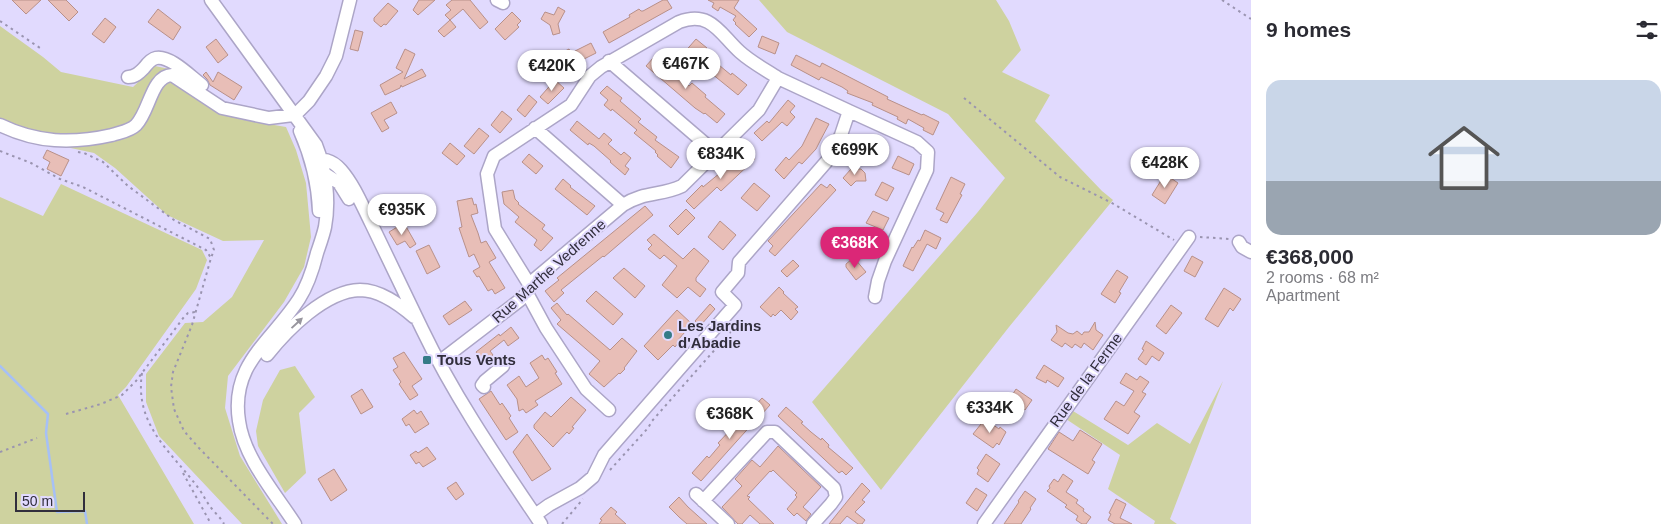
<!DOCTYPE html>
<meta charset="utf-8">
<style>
body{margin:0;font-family:Helvetica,sans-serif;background:#f2f2f3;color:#2b2b33;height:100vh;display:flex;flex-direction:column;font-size:19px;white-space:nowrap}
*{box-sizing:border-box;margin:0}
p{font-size:16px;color:#7c7c81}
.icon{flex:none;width:28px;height:28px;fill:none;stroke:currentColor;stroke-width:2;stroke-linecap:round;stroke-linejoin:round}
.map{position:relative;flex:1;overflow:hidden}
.details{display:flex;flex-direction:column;background:#fff;width:425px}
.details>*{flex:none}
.scale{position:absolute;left:15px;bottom:12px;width:70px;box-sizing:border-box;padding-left:5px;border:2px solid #312e3c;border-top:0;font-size:14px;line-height:18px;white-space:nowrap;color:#312e3c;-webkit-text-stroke:4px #e1dafe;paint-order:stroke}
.price{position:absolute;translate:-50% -42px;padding:0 11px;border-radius:18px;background:#fff;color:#222;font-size:16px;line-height:32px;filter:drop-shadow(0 1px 2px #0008)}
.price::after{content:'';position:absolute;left:50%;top:30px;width:15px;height:11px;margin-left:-8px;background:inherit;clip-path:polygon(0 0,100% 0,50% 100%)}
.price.on{background:#db2777;color:#fff}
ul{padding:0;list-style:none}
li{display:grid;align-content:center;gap:10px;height:265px;padding:0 15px}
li+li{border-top:1px solid #e1e1e2}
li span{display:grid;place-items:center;height:155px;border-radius:15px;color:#555}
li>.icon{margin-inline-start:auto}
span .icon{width:90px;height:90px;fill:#fffc;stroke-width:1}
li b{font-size:21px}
h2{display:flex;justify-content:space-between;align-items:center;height:60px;padding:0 15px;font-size:21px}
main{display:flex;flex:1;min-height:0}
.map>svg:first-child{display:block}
.green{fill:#ced29f}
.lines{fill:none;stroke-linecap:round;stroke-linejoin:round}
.stream{stroke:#a6c0f5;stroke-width:2.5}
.building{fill:#e8beb7;stroke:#b89089}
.minor-casing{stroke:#aca5c7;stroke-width:15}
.path{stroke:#9a94b0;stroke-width:2;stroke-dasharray:2.5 4;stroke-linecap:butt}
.minor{stroke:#fff;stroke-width:12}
.oneway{fill:#98969e}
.poi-dot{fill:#357b87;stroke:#e1dafe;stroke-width:2}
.labels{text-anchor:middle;stroke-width:4;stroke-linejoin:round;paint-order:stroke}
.street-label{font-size:15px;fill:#312e3c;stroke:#e1dafe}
.poi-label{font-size:15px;font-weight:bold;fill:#312e3c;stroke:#e1dafe;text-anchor:start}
</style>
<main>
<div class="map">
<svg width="1251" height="524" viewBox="0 0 1251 524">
<rect width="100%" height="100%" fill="#e1dafe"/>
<path class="green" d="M759 0H996L1009 21 1021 50 1002 72 1050 95 1035 121 1102 191 1113 200 1009 327 881 490 812 402 977 213 1005 178 948 114 787 32Z
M0 26 43 57 61 72 133 87 155 66 174 70 239 119 286 127 296 150 306 183 311 237 304 267 284 302 228 376 225 408 240 456 282 524H242L159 436 146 402V374L185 323 203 322 232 297 264 240 223 241 167 215 115 168 94 153 52 144 0 121Z
M61 184 202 250 207 260 196 289 126 387 118 395 194 524H0V197L43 216Z
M295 366 315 397 299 413 306 473 285 493 258 446 256 431 263 400 280 370Z
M1223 381 1170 519 1177 524H1154L1155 521 1108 489 1120 455 1066 419 1073 411 1128 445 1157 423 1190 444Z"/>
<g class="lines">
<path class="stream" d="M0 366 48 414 46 433 57 512 85 511 87 524"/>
</g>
<path class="building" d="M12 0H41L26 14Z
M48 0H66L78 12 69 21Z
M419 0H435L418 15 413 10Z
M452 0H470L488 22 480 29 463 9 450 20 445 15 451 10 446 5Z
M663 0H667L672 8 609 43 603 32 630 17 629 15 639 9 641 11H643Z
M708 0H739L734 8 757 29 749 37 735 24 736 23 733 20 736 16 720 7 718 11 712 7 714 3Z
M388 3 398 11 386 25 384 24 381 27 374 21V18Z
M558 7 565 11 558 24 560 33 553 35 550 25 541 19 545 12 554 15Z
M158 9 181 27 173 40 148 22Z
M512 12 521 21 517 25 519 27 505 40 495 29Z
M105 18 116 27 104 43 92 34Z
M450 20 456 27 444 37 438 31Z
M355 30 363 32 358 51 350 49Z
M762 36 779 43 775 54 758 47Z
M216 39 228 55 218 63 206 47Z
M696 39 707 48 704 52 708 56 731 75 732 73 747 85 738 95 701 65 699 67 683 54Z
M591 43 596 53 580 61 575 51Z
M405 49 415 54 404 79 422 69 426 76 402 87 401 85 400 88 385 95 380 85 403 72 396 68Z
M569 49 574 58 553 69 548 60Z
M796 55 820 67 822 63 888 97 887 99 922 115 923 114 939 122 933 135 923 130 924 128 908 119 906 124 897 119 898 117 872 105 873 103 847 93 848 91 842 87 821 77 819 80 791 65Z
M654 57 670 70 672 67 679 72 676 75 689 86 692 83 706 95 705 97 725 114 717 123 705 113 704 114 695 108 646 66Z
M206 72 213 82 218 72 242 87 234 100 210 85 207 79 203 75Z
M555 80 564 88 548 104 540 97Z
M607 86 622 98 620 101 641 119 638 122 657 137 655 140 679 157 671 168 657 156 658 155 655 152 656 151 634 133 637 130 612 109 611 111 604 105 608 100 600 93Z
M529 95 537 102 525 117 517 110Z
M788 100 795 106 790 112 795 117 787 126 782 122 762 141 754 133 767 121 769 123Z
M391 102 397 113 384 120 389 128 382 132 371 113Z
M502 111 512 119 500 133 491 125Z
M816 118 829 124 820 141 816 149 802 164 799 162 784 179 775 170 786 157 789 160 802 146Z
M577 121 599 139 604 133 612 140 608 144 621 155 624 152 631 158 625 166 629 169 625 175 610 162 611 161 594 146 589 143 588 145 570 130Z
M479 128 489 136 474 154 464 146Z
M450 143 465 156 457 165 442 153Z
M870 146 880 148 877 159 868 156 861 163 854 156 862 148Z
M47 150 69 160 61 176 47 169 50 162 43 158Z
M748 151 755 159 721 191 717 187 694 209 686 201 702 185 703 187 726 168 728 170Z
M529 154 543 166 536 174 522 162Z
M898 156 914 164 909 175 892 168Z
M851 169H861L865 173 866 181H856L851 186 843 178Z
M1165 174 1178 183 1165 204 1152 195Z
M951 177 965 184 960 194 962 195 947 223 940 220 944 213 936 209Z
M563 179 571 186 570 187 595 206 587 215 555 189Z
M882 182 894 188 887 201 875 195Z
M754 183 770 196 757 211 741 198Z
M821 184 827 188 830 184 836 190 775 256 769 251 773 246 768 241Z
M513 190 515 199 519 203 518 204 545 225 542 229 553 238 541 251 534 245 537 240 515 222 519 217 504 204 502 192Z
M472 198 474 205 476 204 478 213 471 215 478 233 481 243 486 241 496 258 489 262 505 288 495 294 492 289 488 291 479 276 477 277 473 271 480 267 474 254 469 257 459 228 462 227 457 201Z
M645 206 653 215 604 257 603 256 561 290 564 293 554 302 545 291 559 280 557 278Z
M686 209 695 218 678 235 669 226Z
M873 211 889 218 883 230 866 223Z
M720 221 736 235 723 250 708 237Z
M404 223 416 244 410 248 405 241 397 245 389 232Z
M925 230 941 238 936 249 927 244 913 271 903 266 912 247 913 248 918 240 920 241Z
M654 234 683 259 694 248 709 261 696 278V281L706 289 700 297 688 287 677 298 662 285 677 266 664 255 660 259 648 249 652 245 647 240Z
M836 236 840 253 828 256 825 243 829 242 828 238Z
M429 245 440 267 427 274 416 251Z
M1192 256 1203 262 1195 277 1184 271Z
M852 259H855L866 272 856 280 846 267V264Z
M793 260 799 266 787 277 781 271Z
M624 268 645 286 635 298 613 278Z
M1117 270 1128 277 1119 292 1121 293 1115 303 1101 294Z
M779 287 784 292 783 293 798 307 795 309 798 312 791 320 781 310 775 316 773 314 771 317 760 307Z
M1224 288 1241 299 1233 311 1230 308 1218 327 1205 319Z
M596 291 623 314 613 325 586 301Z
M465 301 472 310 449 325 443 316Z
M557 303 567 315 568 314 610 350 622 338 637 351 624 368 625 369 620 374 619 373 604 387 589 374 600 361 557 324 561 320 551 308Z
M710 304 715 309 700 326 695 321Z
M1171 305 1182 313 1166 334 1156 326Z
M677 310 692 324 678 340 679 342 675 347 673 345 658 360 644 346Z
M1095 322 1096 330 1103 335 1093 350 1084 343 1081 348 1075 344 1072 348 1065 343 1062 347 1051 340 1057 332 1056 325 1068 333 1073 334 1077 331 1082 335 1084 332H1089Z
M511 327 519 338 508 346 504 340 490 351 493 355 484 363 476 352 499 334 500 336Z
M1146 341 1164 353 1159 361 1152 356 1146 365 1138 359 1144 350 1142 349Z
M404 352 422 379 412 386 418 395 410 400 399 384 401 382 393 370 398 367 393 358Z
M542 355 545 360 548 358 557 372 555 373 562 384 535 401 538 405 526 413 523 409 519 411 517 399 507 385 519 376 526 387 539 378 530 363Z
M1044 365 1064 378 1058 387 1047 380 1046 383 1036 378Z
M1126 373 1137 380 1140 376 1149 382 1142 392 1146 394 1134 412 1140 416 1128 434 1104 419 1116 401 1124 406 1134 391 1120 383Z
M362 389 373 407 361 414 351 396Z
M1016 389 1032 400 1025 410 1019 406 1011 419 1001 413Z
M491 391 500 405 502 403 511 416 509 418 518 432 506 440 479 399Z
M571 397 586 410 572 427 574 428 569 434 567 432 553 447 534 428V425L545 412 551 417Z
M762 398 770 405 762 414 748 416 754 422 701 481 692 473 707 456 709 458 720 445 718 443 752 407 753 408Z
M786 407 803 422 801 423 811 432 821 440 822 438 829 445 828 447 853 468 846 475 842 471 839 473 778 416Z
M414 410 417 414 421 411 429 424 415 433 409 424 406 426 402 419Z
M985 419 999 429 1000 427 1006 432 999 445 997 443 993 448 973 434Z
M1080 430 1102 444 1092 460 1095 462 1088 474 1048 449 1059 432 1073 441Z
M527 434 551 469 532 481 513 452Z
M778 446 821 487 803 507 811 514 806 521 797 513 794 516 787 509 797 497 795 495 797 493 773 470 771 472 770 471 747 496 750 497 748 499 774 524H760L750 515 742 524H738L722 507 742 486 735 479 752 460 760 467Z
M427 447 436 459 423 467 419 462 416 464 410 455 416 451 418 453Z
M986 454 1000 464 988 482 977 474 979 470 977 468Z
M334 469 347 490 331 501 318 479Z
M1063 474 1073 481 1066 492 1078 500 1076 503 1084 509 1083 511 1091 517 1086 524H1082L1076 520 1078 516 1065 507 1067 505 1047 491 1050 488 1049 486 1054 479 1058 482Z
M456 482 464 494 456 500 447 488Z
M862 483 870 491 862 500 865 502 855 512 865 520 862 524H858L847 516 840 524H829Z
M976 488 987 495 977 511 966 503Z
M1025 491 1036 499 1030 508 1031 509 1021 524H1004L1019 502 1018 501Z
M679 497 688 507 707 524H687L679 517 669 507Z
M1116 499 1126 504 1120 518 1132 524H1115L1108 520 1111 514 1109 513Z
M611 507 617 512 615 514 626 524H599L602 520 600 519Z"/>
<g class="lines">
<g class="minor-casing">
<path id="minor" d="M211 0 316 145C326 170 330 200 325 227 323 236 320 244 317 253 313 269 308 285 299 299 272 341 230 364 239 421 244 458 275 493 295 524
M497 0 503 3
M609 61 716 153
M128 77C135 77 139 73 144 68 147 64 151 59 156 58 170 55 191 77 202 85
M849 111 917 142 928 152 927 170 885 261 878 281 875 297
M0 125C37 143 72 144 112 135 121 132 130 131 136 125 150 111 151 76 172 75L222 108 269 118 293 115 298 112 309 101 326 76 336 56 350 0
M535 128 623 205
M300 131C311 156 318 184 319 211
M312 165C321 155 333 161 341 170 354 185 362 205 371 223 388 258 405 294 422 329 455 398 498 460 541 524
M319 170 339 183 349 199
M1239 242 1242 247 1251 252
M529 284 495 229 487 174 494 156 571 105 590 76 601 67 679 22C711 10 720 34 740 52 751 62 766 70 778 78
M527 293 546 328 586 389 609 410
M267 355C287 330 325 291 360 290 380 290 399 304 414 317
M439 362 520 300 527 293 529 284 623 205C645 191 661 196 682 186L759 110 778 78 849 111 841 135 827 161 739 262 738 273 722 292 735 305 604 455 593 477 580 488 549 505 535 515
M484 387 482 385 485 381 503 366
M696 494 728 524
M703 501 767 432H775L834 488 836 497 831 504 813 524
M984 524 1189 237"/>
</g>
<path class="path" d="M1222 0 1251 19
M0 21 43 50
M964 98 1060 177 1112 203 1174 240
M0 151 31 163 60 179 83 187 206 250 211 258 192 325 173 372 171 387 174 409 184 431 199 448 273 524
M78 152 84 153 103 162 128 186 174 220 210 239 214 250 211 258
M1200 237 1230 239
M142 373C134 426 172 452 199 489 204 496 207 503 212 509 216 514 221 518 224 524
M66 414 101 404 122 395 136 381 184 317 188 313 195 312
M0 452 37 438
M610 470 648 428 652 421 741 320
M183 473 211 524
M562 524 583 499"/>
<use href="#minor" class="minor"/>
</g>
<defs><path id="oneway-solid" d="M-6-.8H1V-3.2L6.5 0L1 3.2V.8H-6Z" transform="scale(1.25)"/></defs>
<use class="oneway" href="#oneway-solid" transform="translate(297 323) rotate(-43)"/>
<g class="poi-dot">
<circle cx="668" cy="335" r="5"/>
<rect x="422" y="355" width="10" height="10" rx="2.5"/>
</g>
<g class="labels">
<g class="street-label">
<text transform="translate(549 271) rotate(-42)" y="5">Rue Marthe Vedrenne</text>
<text transform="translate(1086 380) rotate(-54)" y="5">Rue de la Ferme</text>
</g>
<g class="poi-label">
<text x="678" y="331">Les Jardins<tspan x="678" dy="17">d'Abadie</tspan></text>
<text x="437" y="365">Tous Vents</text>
</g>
</g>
</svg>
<div class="scale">50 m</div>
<b class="price" style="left:686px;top:90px">€467K</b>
<b class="price" style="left:552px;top:92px">€420K</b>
<b class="price" style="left:855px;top:176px">€699K</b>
<b class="price" style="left:721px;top:180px">€834K</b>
<b class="price" style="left:1165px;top:189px">€428K</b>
<b class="price" style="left:402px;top:236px">€935K</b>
<b class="price on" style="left:855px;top:269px">€368K</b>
<b class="price" style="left:990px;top:434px">€334K</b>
<b class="price" style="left:730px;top:440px">€368K</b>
</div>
<section class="details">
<h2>9 homes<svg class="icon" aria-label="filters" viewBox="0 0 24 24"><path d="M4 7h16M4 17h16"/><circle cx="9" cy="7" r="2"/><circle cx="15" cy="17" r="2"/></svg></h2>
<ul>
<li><span style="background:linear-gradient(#c9d6e8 65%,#9aa5b1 0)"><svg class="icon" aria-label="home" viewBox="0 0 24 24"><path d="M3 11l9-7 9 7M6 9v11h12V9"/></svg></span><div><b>€368,000</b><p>2 rooms · 68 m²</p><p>Apartment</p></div></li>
</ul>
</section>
</main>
